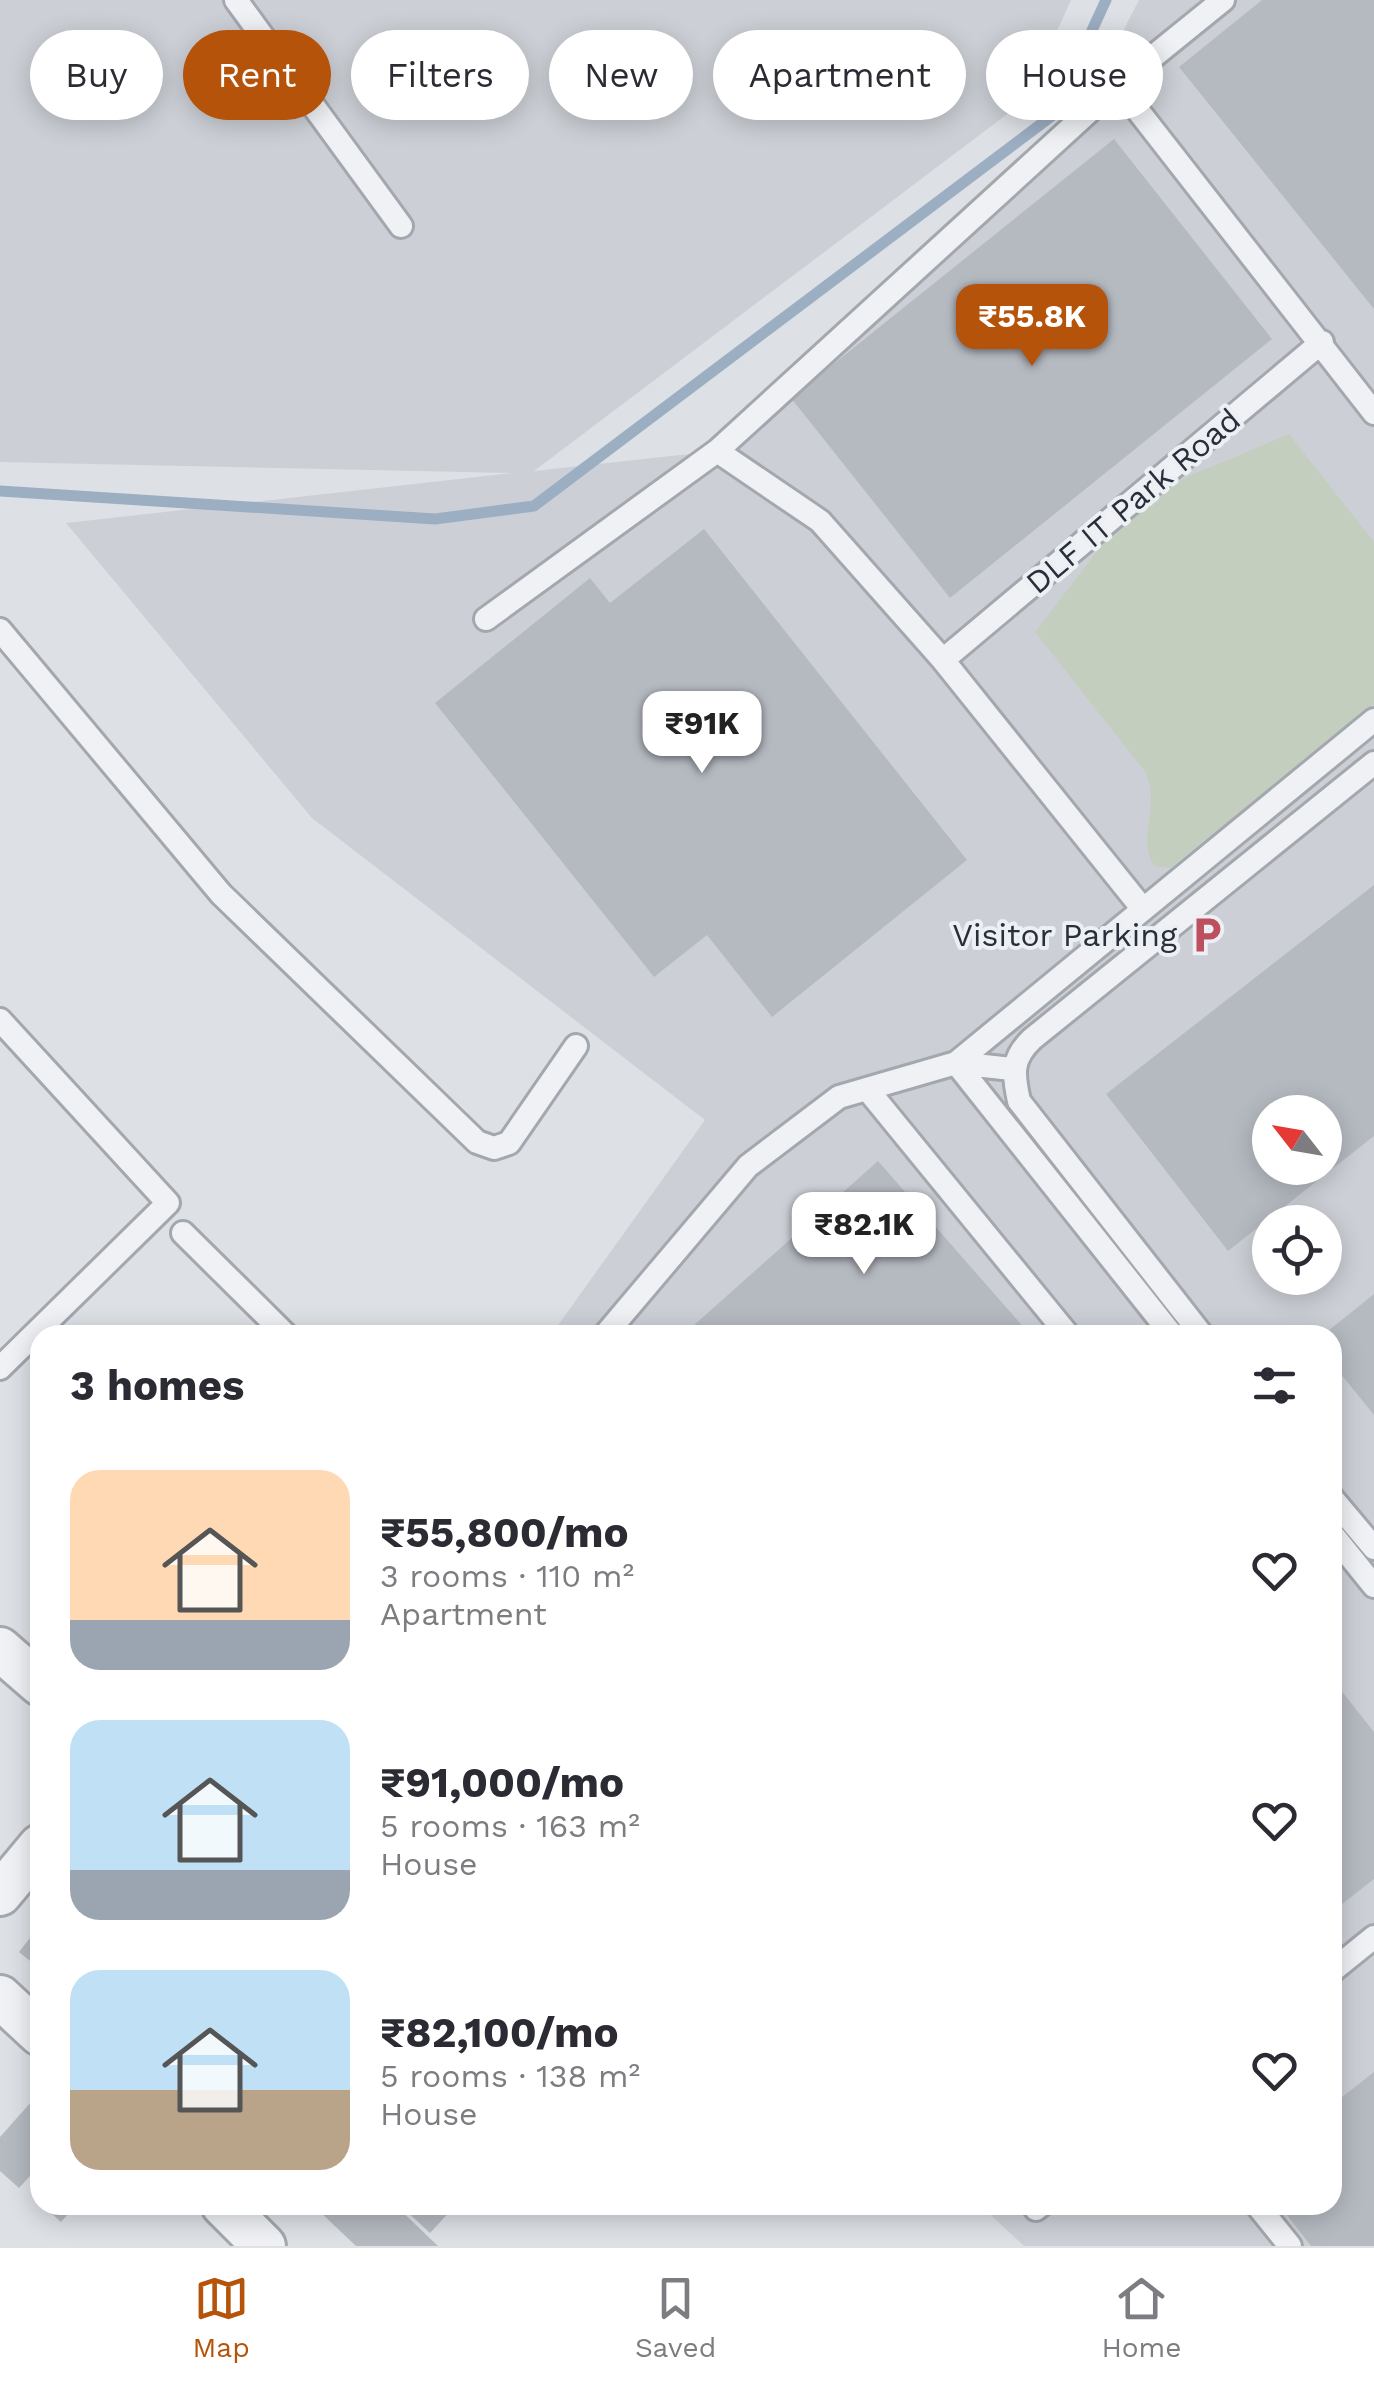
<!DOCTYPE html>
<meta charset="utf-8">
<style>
body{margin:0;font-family:"Work Sans",sans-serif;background:#f7f7f7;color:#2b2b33;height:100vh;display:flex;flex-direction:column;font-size:38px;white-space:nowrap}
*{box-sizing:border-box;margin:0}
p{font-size:32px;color:#7c7c81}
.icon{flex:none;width:55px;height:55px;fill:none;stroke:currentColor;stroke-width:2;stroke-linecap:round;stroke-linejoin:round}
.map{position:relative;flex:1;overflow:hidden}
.panel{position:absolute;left:30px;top:1325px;width:1312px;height:890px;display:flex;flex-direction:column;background:#fff;border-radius:30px;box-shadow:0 5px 25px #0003}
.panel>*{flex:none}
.banner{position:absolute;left:30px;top:30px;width:1315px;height:90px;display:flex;gap:20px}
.needle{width:65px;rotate:301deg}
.controls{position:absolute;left:1252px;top:1095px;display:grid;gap:20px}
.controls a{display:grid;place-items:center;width:90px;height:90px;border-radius:50%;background:#fff;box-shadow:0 5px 25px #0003;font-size:50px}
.price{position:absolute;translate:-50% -85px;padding:0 22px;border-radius:20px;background:#fff;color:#222;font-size:32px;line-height:65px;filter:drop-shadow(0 2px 5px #0008)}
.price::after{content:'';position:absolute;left:50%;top:60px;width:30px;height:22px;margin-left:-15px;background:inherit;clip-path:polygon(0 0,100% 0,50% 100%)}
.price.current{background:#b45309;color:#fff}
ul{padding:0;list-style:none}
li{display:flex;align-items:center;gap:30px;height:250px;padding:0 40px}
li span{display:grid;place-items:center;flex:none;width:280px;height:200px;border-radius:30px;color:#555}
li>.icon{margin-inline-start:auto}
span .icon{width:120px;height:120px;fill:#fffc;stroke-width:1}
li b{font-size:42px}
h2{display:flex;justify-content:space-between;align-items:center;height:120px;padding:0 40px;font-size:42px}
.chip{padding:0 35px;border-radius:45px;background:#fff;box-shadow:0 5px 25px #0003;font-size:35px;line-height:90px}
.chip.current{background:#b45309;color:#fff}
.dock{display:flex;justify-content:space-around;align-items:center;height:140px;border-top:2px solid #e1e1e2;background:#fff;font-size:28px;color:#7c7c81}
.dock a{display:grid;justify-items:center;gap:5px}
.dock .current{color:#b45309}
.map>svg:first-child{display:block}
.built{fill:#ccd0d6;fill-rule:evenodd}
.green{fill:#c3cebf}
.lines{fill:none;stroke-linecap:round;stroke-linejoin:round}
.stream{stroke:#9caec2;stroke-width:11}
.building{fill:#b5bac1;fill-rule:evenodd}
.service-casing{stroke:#a3a7ae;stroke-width:28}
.minor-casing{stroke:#a3a7ae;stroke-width:48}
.service{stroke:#eff1f4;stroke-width:22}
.minor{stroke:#eff1f4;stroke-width:42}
.labels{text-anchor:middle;stroke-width:8;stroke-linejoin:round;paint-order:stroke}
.street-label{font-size:32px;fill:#282f3a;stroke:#eceff3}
.poi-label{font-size:32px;fill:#282f3a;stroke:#eceff3;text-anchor:end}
</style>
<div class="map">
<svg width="1374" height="2246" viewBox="0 0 1374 2246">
<rect width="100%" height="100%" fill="#dde0e5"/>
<path class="built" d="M0 0H1071L1026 100 534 471 717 451 1079 117 1139 0H1374V2246H1024L980 2205H1332V1335H551L705 1120 312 818 66 523 513 473 0 462ZM1270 1112H1325V1168H1270ZM1270 1222H1325V1278H1270Z"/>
<path class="green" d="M1289 434 1374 542V704L1170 868 1154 866C1136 834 1161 812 1146 773L1035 632 1108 537 1182 479Z"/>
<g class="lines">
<path class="stream" d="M0 491 435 519 534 506 1053 115 1106 0"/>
</g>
<path class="building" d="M1262 0H1374V309L1179 67Z
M1114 139 1272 339 950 598 791 398Z
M704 529 967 860 772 1017 707 935 654 977 435 703 590 578 610 603Z
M1374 885V1136L1228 1251 1106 1094ZM1270 1112H1325V1168H1270Z
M878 1161 1026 1330 1021 1335H683Z
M1374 1294V1415L1332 1363V1335H1323Z
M1332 1679 1374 1732V1879L1332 1912Z
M40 1925V1969L19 1952Z
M1374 2072V2246H1311L1279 2205H1332V2105Z
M40 2092V2165L19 2188 0 2171V2137Z
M42 2205H76L61 2222Z
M323 2205H395L438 2246H356L318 2210Z
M400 2205H456L430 2233Z"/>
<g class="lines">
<g class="service-casing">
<path id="service" d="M236 0 401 226
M1223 0 1118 85 1374 413
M717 451 820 521 943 660 1142 908
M486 619 717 451 1118 85
M0 630 221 894 477 1142 494 1148 509 1143 576 1046
M943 660 1322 342
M0 1020 168 1203 0 1368
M867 1089 1068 1335
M183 1233 286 1335
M605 1335 748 1166 839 1097 956 1063 1012 1069
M1172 1335 956 1063 1374 720
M1202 1335 1019 1101C1013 1074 1011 1059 1032 1039L1374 763
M1332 1498 1374 1548
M1332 1534 1374 1586
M1332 1971 1374 1937
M1033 2205 1036 2209 1041 2205
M1257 2205 1290 2246"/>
</g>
<g class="minor-casing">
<path id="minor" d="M0 1649 40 1684
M0 1894 40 1846
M0 1997 40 2034
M223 2205 264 2246"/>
</g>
<use href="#service" class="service"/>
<use href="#minor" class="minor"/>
</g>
<defs>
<g id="parking-bare" transform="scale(3)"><path d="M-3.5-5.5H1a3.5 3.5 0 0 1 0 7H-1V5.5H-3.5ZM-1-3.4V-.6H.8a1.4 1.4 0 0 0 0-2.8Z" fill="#be4f5f" stroke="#eceff3" stroke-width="2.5" paint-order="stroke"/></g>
</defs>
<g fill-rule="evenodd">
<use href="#parking-bare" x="1207" y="935"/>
</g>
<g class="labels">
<g class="street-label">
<text transform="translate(1133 501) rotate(-40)" y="11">DLF IT Park Road</text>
</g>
<g class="poi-label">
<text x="1177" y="946">Visitor Parking</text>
</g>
</g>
</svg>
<div class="controls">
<a><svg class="needle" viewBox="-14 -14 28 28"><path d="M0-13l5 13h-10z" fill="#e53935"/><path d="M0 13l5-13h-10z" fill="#7c7c81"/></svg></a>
<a><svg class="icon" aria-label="locate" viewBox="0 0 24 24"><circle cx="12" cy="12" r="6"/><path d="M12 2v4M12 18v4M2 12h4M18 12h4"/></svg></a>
</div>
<b class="price current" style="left:1032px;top:369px">₹55.8K</b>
<b class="price" style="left:702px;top:776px">₹91K</b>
<b class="price" style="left:864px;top:1277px">₹82.1K</b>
<div class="banner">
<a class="chip">Buy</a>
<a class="chip current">Rent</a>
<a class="chip">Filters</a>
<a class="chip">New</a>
<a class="chip">Apartment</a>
<a class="chip">House</a>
</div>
<section class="panel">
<h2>3 homes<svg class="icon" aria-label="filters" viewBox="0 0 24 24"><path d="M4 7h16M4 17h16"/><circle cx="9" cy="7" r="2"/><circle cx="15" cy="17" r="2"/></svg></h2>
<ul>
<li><span style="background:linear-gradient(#ffd9b3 75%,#9aa5b1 0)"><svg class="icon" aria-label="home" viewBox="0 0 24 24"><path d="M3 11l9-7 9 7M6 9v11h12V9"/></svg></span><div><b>₹55,800/mo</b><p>3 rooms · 110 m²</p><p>Apartment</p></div><svg class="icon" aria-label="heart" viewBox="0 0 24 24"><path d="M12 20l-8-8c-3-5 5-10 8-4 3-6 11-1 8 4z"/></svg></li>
<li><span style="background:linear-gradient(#bfe0f5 75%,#9aa5b1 0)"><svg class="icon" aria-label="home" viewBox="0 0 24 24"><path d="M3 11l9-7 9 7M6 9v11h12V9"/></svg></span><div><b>₹91,000/mo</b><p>5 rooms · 163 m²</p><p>House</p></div><svg class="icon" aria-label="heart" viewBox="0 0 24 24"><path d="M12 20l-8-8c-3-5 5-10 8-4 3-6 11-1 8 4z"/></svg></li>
<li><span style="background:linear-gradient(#bfe0f5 60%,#b9a48a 0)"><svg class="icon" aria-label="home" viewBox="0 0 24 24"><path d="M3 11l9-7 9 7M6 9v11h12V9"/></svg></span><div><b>₹82,100/mo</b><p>5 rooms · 138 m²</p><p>House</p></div><svg class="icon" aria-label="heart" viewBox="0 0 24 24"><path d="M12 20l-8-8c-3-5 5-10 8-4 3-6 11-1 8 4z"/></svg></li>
</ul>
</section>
</div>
<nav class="dock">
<a class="current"><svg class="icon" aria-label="map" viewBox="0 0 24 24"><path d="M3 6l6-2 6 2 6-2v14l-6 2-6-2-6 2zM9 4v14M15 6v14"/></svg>Map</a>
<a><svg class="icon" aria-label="saved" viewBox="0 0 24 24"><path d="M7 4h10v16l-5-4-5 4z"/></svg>Saved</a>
<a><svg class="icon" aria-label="home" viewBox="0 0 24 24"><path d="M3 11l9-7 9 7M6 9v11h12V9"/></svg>Home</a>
</nav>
